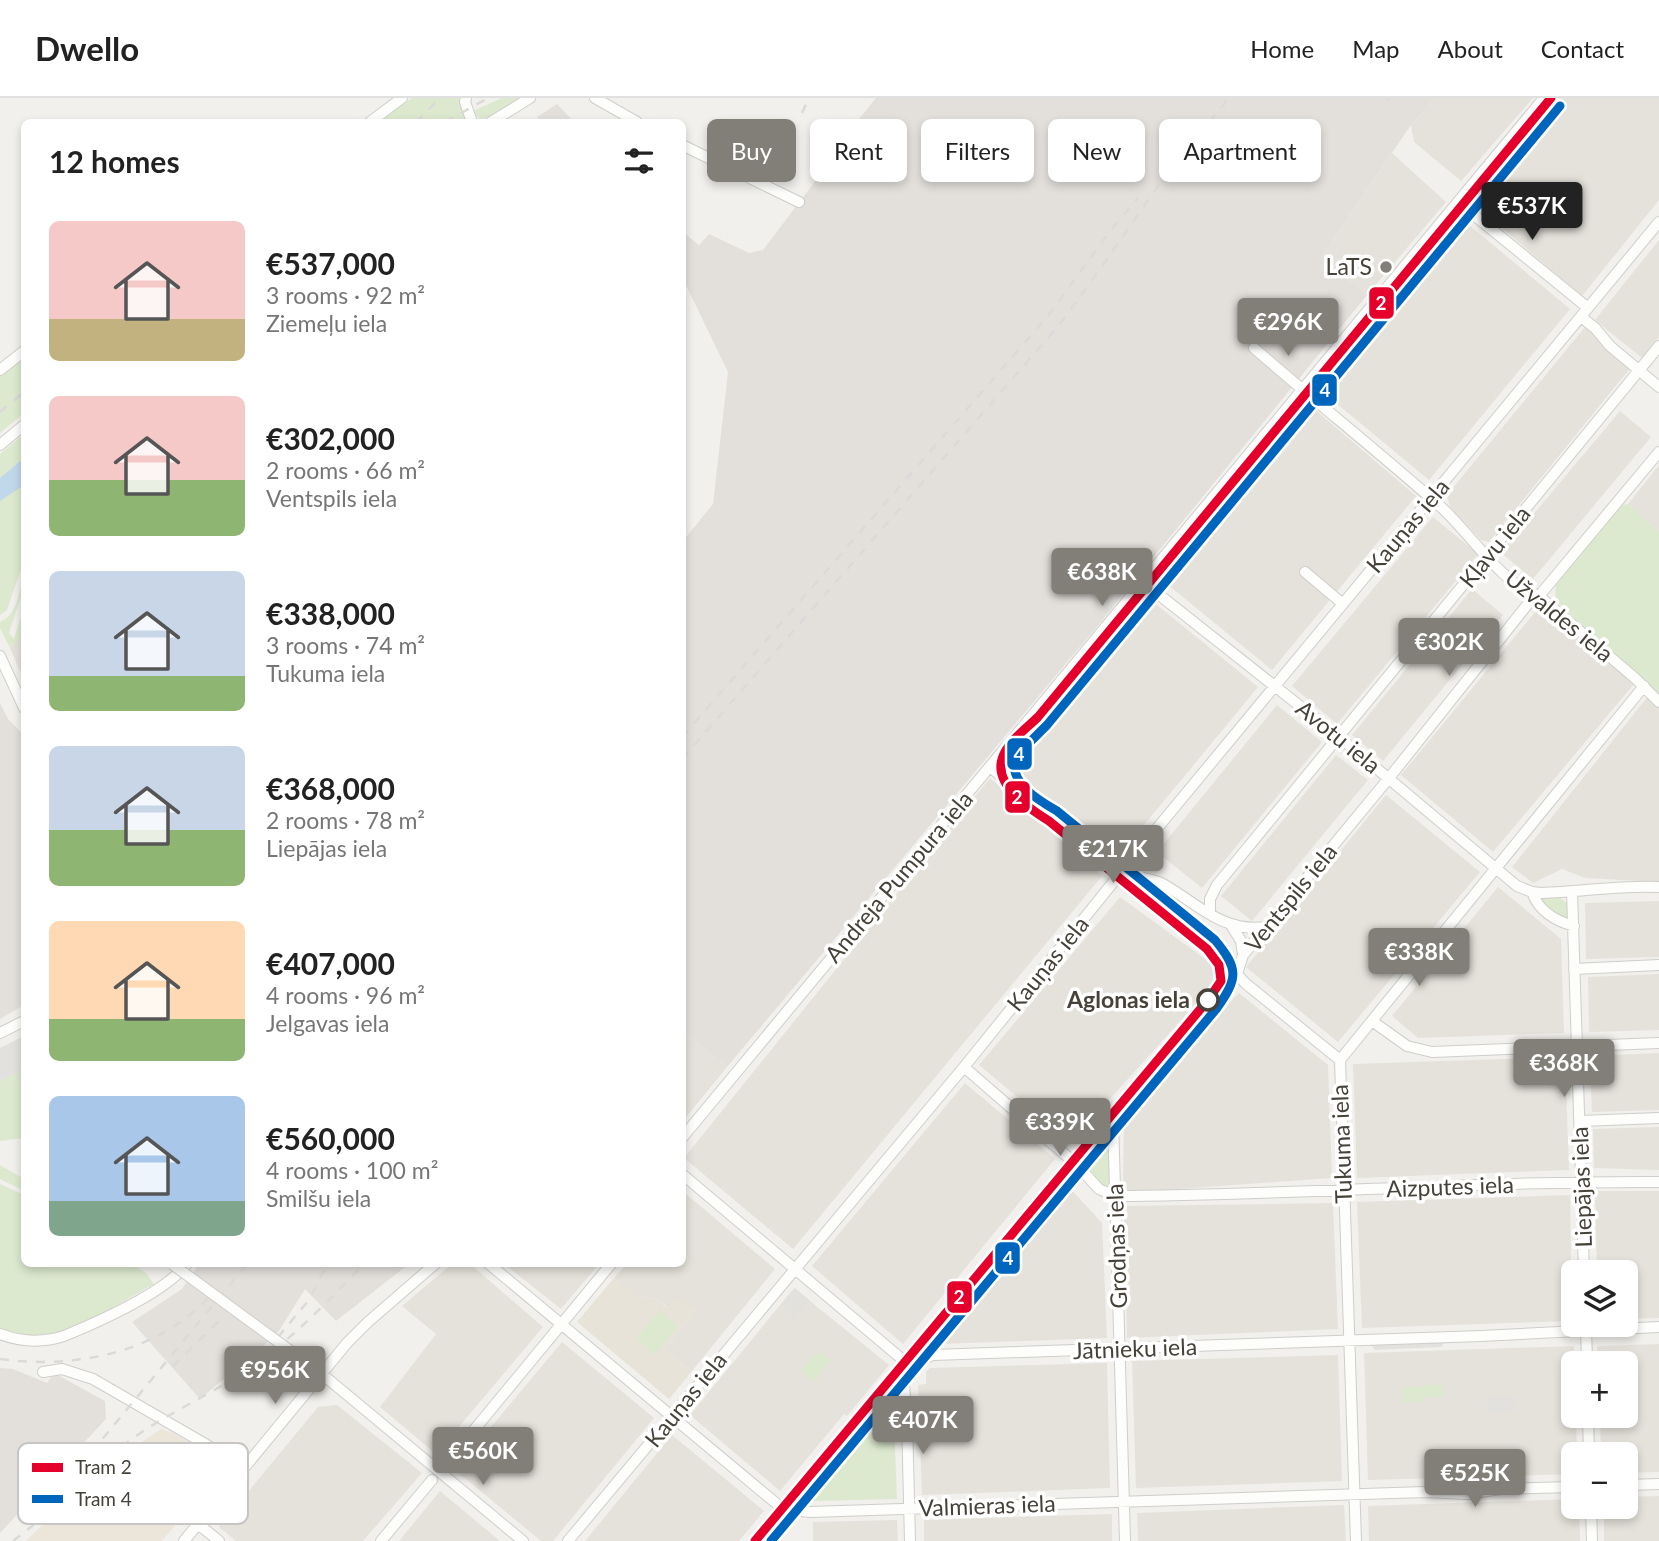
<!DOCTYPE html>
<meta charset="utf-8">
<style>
body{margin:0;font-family:Lato,sans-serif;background:#f6f6f6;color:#222;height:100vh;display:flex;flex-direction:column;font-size:26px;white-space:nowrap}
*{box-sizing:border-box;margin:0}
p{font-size:23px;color:#767676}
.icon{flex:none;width:38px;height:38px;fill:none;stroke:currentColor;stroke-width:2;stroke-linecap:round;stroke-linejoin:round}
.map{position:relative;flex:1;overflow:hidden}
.panel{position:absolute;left:21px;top:21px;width:665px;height:1148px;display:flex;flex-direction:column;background:#fff;border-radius:10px;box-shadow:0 4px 10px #0003}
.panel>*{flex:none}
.hud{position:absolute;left:707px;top:21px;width:665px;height:63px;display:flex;gap:14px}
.buttons{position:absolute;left:1561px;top:1162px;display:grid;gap:14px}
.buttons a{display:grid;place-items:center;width:77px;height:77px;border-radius:10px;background:#fff;box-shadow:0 4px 10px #0003;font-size:35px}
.price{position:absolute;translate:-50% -60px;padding:0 16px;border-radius:7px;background:#827f78;color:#fff;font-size:23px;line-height:46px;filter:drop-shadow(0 2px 4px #0008)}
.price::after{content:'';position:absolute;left:50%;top:42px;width:21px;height:16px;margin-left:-10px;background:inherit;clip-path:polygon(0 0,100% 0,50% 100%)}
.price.current{background:#222;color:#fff}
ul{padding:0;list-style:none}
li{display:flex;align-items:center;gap:21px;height:175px;padding:0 28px}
li span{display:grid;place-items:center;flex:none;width:196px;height:140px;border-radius:10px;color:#555}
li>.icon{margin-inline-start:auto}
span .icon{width:84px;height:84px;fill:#fffc;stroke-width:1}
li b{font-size:30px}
h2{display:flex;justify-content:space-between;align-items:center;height:84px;padding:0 28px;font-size:30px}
.chip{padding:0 24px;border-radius:10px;background:#fff;box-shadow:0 4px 10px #0003;font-size:24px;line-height:63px}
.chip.current{background:#827f78;color:#fff}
header{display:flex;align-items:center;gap:42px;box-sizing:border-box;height:98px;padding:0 35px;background:#fff;border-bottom:2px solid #e0e0e0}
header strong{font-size:33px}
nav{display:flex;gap:38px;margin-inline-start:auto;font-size:24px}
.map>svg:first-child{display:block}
.residential{fill:#e5e2db}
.commercial{fill:#ebe5da}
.industrial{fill:#e3e0dc}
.education{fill:#e7e3d8}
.green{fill:#dde9cf}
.parking{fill:#e3e1dd}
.water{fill:#c1d8eb}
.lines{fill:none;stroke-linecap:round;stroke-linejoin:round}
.minor-casing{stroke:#cfceca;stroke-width:12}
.minor{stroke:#fdfdfc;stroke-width:10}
.rail{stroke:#dadad9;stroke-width:2.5;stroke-dasharray:9 9;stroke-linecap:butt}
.minor-bridge-casing{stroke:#cfceca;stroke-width:12;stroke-linecap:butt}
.minor-bridge{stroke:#fdfdfc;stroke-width:10}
.tram-1-casing{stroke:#fff;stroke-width:14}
.tram-2-casing{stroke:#fff;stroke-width:14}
.tram-1{stroke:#e4002b;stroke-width:9}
.tram-2{stroke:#0065bd;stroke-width:9}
.poi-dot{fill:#827f78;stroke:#fff;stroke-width:2.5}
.stop-dot{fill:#fff;stroke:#474239;stroke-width:3.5}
.labels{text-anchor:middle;stroke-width:7;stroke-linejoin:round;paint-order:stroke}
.poi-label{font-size:23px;fill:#474239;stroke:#fff;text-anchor:end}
.street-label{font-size:23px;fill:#474239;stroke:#fff}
.stop-label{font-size:23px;font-weight:bold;fill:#474239;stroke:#fff;text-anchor:end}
.key{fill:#fff;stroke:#c8c6c4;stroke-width:2}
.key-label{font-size:19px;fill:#474239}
.line-badge{stroke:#fff;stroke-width:2.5}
.badge-label{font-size:19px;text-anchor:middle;font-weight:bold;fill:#fff}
</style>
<header>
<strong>Dwello</strong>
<nav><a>Home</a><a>Map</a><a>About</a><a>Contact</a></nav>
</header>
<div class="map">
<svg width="1659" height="1443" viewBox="0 0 1659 1443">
<rect width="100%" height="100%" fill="#f1f0ec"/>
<path class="residential" d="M1435 0H1533L1461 83 1414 44 1411 27Z
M1557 0H1659V102L1582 198 1472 105Z
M1392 55 1446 104 1367 197 1321 159Z
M1462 121 1570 211 1429 382 1319 291Z
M1659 142V239L1642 260 1595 222Z
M1585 229 1631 269 1489 444 1481 442 1450 409 1447 397Z
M1305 303 1416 398 1272 572 1161 481Z
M1620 313 1651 339 1533 481 1501 455Z
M1659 367V434L1628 406Z
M1433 419 1478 456 1337 626 1292 588Z
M1472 491 1503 517 1383 663 1352 637Z
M1146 498 1258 589 1116 761 1005 670Z
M1540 508 1634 586 1493 754 1401 677Z
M24 540V582L9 548Z
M1649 597 1659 606V784L1585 780 1562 771 1533 785 1512 769Z
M1277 607 1322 644 1202 790 1157 754Z
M1336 657 1368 682 1252 823 1221 798Z
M990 680 1102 778 793 1151 684 1060Z
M1386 697 1480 774 1338 944 1246 869Z
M1498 789 1561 841 1564 935 1418 940 1392 918Z
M1120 799 1212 866 1215 874 1210 890 1071 1044 979 967Z
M1659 803V859L1586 861 1585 805Z
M1659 876V932L1589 934 1588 879Z
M1239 895 1328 967 1332 1080 1123 1095 1124 1015Z
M687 936 727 969 683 1023V941Z
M1659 955V1012L1592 1014 1590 958Z
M1565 959 1569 1072 1357 1080 1353 966Z
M965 985 1055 1061 903 1246 812 1168Z
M1659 1029V1072L1594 1070 1593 1031Z
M1066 1086 1102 1125 1107 1240 937 1246Z
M1595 1093H1659V1220L1626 1221V1174H1597Z
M686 1096 775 1171 692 1273 664 1251 696 1212 668 1210 658 1201 636 1198 614 1180 627 1166H682V1099Z
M1570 1097 1572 1223 1362 1230 1357 1104Z
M1333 1105 1338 1231 1127 1240 1124 1108Z
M452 1166H470L543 1229 436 1356 380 1309 436 1236 402 1208Z
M504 1166H599L561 1211Z
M794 1190 889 1267 847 1318 844 1316 780 1393 690 1317Z
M562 1244 654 1320 553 1443H541L455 1372Z
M1659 1246V1374L1626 1375V1356H1601L1600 1318H1626V1265H1597V1248Z
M1574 1248 1573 1318H1576L1577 1356H1573V1376L1368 1382 1364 1255Z
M1338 1257 1342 1383 1136 1390 1132 1263Z
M1107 1265 1110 1390 922 1397 918 1287 926 1286V1274L930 1270Z
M337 1307 422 1375 363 1443H236L219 1429 318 1309Z
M672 1337 764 1413 739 1443H585Z
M440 1393 500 1443H399Z
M1659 1398V1443H1604V1409H1626V1399Z
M1573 1401V1409H1579L1580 1443H1369L1368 1408Z
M1344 1407 1346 1443H1138L1137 1415Z
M1112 1416V1443H924V1422Z
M897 1422 898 1443H813V1424Z"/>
<path class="commercial" d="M161 1331 173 1335 220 1363 222 1368 221 1373 162 1443H26L63 1407 126 1355Z"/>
<path class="industrial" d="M876 0H1435L1411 27 1321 159 1367 197 1100 525 727 969 687 936 683 941V443L713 406 728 274 683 181V134L699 147 709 136 749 155 763 152 848 40 845 38Z
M557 6 574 24H542L537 19Z
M0 605 8 621 21 634 24 643V907L0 921Z
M199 1166H409L336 1223 305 1191 277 1236 200 1301 132 1224 182 1191Z
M0 1270 13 1271 47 1285 54 1275 105 1303 106 1321 0 1435Z"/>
<path class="education" d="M614 1180 636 1198 658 1201 667 1210 678 1199 696 1212 664 1251 692 1273 669 1301 577 1224Z"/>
<path class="green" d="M412 0H459L467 24H379Z
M502 0H523L488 20 480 21 473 13Z
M24 257V315L0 335V277Z
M24 336V462L7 512 0 517V356Z
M1628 406 1659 434V597L1555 502 1556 483 1617 408Z
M24 477V490L9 535 14 541 24 509V540L9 548 0 530V524C17 517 19 494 24 477Z
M1558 799 1567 805 1568 817 1563 821 1539 803 1541 800Z
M24 972V1040L0 1043V983Z
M1105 1042 1110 1047 1111 1087 1108 1090C1098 1087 1085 1075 1083 1064L1101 1043Z
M0 1067 24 1081V1093L0 1081Z
M0 1086 24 1097V1166H133L146 1175 154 1186C107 1211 55 1254 0 1230Z
M660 1212 678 1228 654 1257 636 1241Z
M821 1254 831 1262 814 1284 801 1273 811 1260Z
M1424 1287H1443V1299H1423L1422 1304H1402V1289H1422Z
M880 1311 894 1323 897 1401 814 1403 809 1400 810 1396Z"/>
<path class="parking" d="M24 938V972L0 983V950Z
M795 1190 809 1202 797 1216 796 1222 782 1206Z
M1445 1244 1441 1249 1375 1252 1371 1247Z
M1515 1299V1314H1488V1300Z"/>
<path class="water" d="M24 360V387L0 403V380Z"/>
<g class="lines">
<g class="minor-casing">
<path id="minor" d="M466 0 465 4 472 24
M595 0 637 24
M370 24 402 0
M491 24 530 0
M682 47 799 104
M1458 104 1588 210
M1581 219 1595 230 1610 248 1659 289
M1254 250C1316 304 1380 355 1441 409 1470 435 1502 487 1539 498L1636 581 1659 604
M0 272 24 253
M0 347 24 327
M1305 474 1343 506
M1143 484 1339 639 1517 788 1532 794 1541 795C1581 794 1620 787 1659 789
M0 558 24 610
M990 669 1122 775C1136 781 1151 779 1163 786 1198 806 1223 835 1266 829
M1572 793 1584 1174
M1532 794C1538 812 1555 823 1574 828
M1210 816V801L1217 787 1659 248
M1231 827 1241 843 1243 857
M1574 871 1659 867
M1237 876 1245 885 1340 962
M1372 923 1407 948 1432 954 1659 945
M0 935 24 923
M964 969 1076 1066 1099 1091 1115 1098C1296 1097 1478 1083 1659 1084
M1113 1021 1125 1443
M1580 1023 1659 1020
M682 1040 1544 0
M682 1076 909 1267 933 1257 1481 1238 1659 1229
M489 1166 783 1411 810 1414 1425 1394 1468 1396 1500 1391 1573 1389
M1586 1227 1587 1265
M0 1236C21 1244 42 1245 64 1238 98 1224 164 1195 187 1166
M43 1274 62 1271 93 1281 245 1369
M322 1276 523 1443
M903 1276 907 1321 910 1443
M1588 1318 1589 1356
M446 1366 611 1166
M1626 1387 1659 1386
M1591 1409 1592 1443
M198 1426 219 1443
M184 1443 347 1245 368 1224 435 1166
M381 1443 432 1382
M568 1443 964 969 1140 751 1659 124
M767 1443 1076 1066 1237 876 1243 857 1389 680 1531 502 1539 498 1659 354
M1356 1443 1340 962 1644 588"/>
</g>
<use href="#minor" class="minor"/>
<path class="rail" d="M1388 2 1389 0
M802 15 809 0
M416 24 440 0
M445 24 488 0
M0 314 24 294
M682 639 1047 219 1110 133 1138 100
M682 661 1055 232 1088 188 1165 78 1229 0
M278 1239 309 1202 327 1166
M0 1261C74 1271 156 1256 209 1199
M173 1268 223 1219
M57 1396 247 1166
M13 1443C58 1410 94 1367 139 1336 173 1313 211 1296 245 1273 291 1243 327 1204 364 1166"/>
<g class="minor-bridge-casing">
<path id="minor-bridge" d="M172 1166 322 1276"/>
</g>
<use href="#minor-bridge" class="minor-bridge"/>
<g class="tram-1-casing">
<path id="tram-1" d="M755 1443 1208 902 1221 883 1219 867 1207 851 1049 723C1030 711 994 688 1002 661 1007 644 1026 631 1038 619L1551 0"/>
</g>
<g class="tram-2-casing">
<path id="tram-2" d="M771 1443 1217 910C1238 880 1239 871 1215 842L1057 713C1040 703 1012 687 1014 664L1022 652 1047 627 1560 8"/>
</g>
<use href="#tram-1" class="tram-1"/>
<use href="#tram-2" class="tram-2"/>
</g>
<circle class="poi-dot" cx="1386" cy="169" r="7"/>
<circle class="stop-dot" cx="1208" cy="902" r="10"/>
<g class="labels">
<g class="poi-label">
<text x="1372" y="177">LaTS</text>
</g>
<g class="street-label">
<text transform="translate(1408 428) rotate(-50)" y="8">Kauņas iela</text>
<text transform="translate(1495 449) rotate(-51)" y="8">Kļavu iela</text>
<text transform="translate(1559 518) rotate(39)" y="8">Užvaldes iela</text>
<text transform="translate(1338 639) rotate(39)" y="8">Avotu iela</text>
<text transform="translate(899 779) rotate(-50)" y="8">Andreja Pumpura iela</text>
<text transform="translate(1291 800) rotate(-51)" y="8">Ventspils iela</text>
<text transform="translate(1048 866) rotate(-51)" y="8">Kauņas iela</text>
<text transform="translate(1342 1046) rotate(-92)" y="8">Tukuma iela</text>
<text transform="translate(1450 1089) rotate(-2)" y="8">Aizputes iela</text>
<text transform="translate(1582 1089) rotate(-92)" y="8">Liepājas iela</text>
<text transform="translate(1117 1148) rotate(-92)" y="8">Grodņas iela</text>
<text transform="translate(1135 1251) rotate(-2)" y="8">Jātnieku iela</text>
<text transform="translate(686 1302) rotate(-51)" y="8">Kauņas iela</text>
<text transform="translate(987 1408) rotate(-2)" y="8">Valmieras iela</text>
</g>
<g class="stop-label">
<text x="1190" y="910">Aglonas iela</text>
</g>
</g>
<rect x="18" y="1345" width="230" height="81" rx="10" class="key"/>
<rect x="32" y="1365" width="31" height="9" fill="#e4002b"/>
<rect x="32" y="1397" width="31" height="8" fill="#0065bd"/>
<g class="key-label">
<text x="75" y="1376">Tram 2</text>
<text x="75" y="1408">Tram 4</text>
</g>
<g class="line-badge">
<rect x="1368" y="188" width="27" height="34" rx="7" fill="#e4002b"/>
<rect x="1311" y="275" width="27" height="34" rx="7" fill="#0065bd"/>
<rect x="1006" y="639" width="27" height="34" rx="7" fill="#0065bd"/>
<rect x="1004" y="682" width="27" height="34" rx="7" fill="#e4002b"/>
<rect x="994" y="1143" width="27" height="34" rx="7" fill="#0065bd"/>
<rect x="946" y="1182" width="27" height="34" rx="7" fill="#e4002b"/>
</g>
<g class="badge-label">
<text x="1381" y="212">2</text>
<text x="1325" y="299">4</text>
<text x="1019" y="663">4</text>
<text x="1017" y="706">2</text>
<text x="1008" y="1167">4</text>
<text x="959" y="1206">2</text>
</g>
</svg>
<div class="buttons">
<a><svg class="icon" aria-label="layers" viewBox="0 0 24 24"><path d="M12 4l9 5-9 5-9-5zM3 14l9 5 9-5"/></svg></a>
<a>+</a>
<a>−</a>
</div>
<b class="price current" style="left:1532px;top:144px">€537K</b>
<b class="price" style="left:1288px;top:260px">€296K</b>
<b class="price" style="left:1102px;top:510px">€638K</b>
<b class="price" style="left:1449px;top:580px">€302K</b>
<b class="price" style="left:1113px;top:787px">€217K</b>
<b class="price" style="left:1419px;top:890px">€338K</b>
<b class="price" style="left:1564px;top:1001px">€368K</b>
<b class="price" style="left:1060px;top:1060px">€339K</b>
<b class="price" style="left:275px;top:1308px">€956K</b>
<b class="price" style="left:923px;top:1358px">€407K</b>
<b class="price" style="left:483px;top:1389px">€560K</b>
<b class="price" style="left:1475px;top:1411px">€525K</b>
<div class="hud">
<a class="chip current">Buy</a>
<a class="chip">Rent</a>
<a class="chip">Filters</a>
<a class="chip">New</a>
<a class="chip">Apartment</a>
</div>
<section class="panel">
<h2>12 homes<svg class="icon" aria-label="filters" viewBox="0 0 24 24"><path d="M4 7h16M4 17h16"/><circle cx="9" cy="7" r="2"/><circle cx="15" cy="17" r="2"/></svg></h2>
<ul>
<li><span style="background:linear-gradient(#f6c9c9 70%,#c2b280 0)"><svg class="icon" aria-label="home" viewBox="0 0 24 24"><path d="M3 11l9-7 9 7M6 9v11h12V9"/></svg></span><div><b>€537,000</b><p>3 rooms · 92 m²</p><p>Ziemeļu iela</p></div></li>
<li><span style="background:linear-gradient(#f6c9c9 60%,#8fb573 0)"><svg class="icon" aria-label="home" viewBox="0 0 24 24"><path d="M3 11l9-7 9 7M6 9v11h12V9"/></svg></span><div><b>€302,000</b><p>2 rooms · 66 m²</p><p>Ventspils iela</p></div></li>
<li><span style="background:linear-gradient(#c9d6e8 75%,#8fb573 0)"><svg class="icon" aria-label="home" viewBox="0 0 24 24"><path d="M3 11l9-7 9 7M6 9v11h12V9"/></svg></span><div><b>€338,000</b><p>3 rooms · 74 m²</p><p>Tukuma iela</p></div></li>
<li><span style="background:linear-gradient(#c9d6e8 60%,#8fb573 0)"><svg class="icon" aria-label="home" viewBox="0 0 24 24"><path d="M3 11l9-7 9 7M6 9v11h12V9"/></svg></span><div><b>€368,000</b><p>2 rooms · 78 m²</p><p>Liepājas iela</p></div></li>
<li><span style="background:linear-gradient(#ffd9b3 70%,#8fb573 0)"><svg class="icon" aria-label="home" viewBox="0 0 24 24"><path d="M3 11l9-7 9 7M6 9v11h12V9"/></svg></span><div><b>€407,000</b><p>4 rooms · 96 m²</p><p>Jelgavas iela</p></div></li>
<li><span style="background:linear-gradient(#a9c7e8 75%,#7fa58c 0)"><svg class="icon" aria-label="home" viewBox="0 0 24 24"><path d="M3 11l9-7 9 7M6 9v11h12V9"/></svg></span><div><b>€560,000</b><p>4 rooms · 100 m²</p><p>Smilšu iela</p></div></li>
</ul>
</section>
</div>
